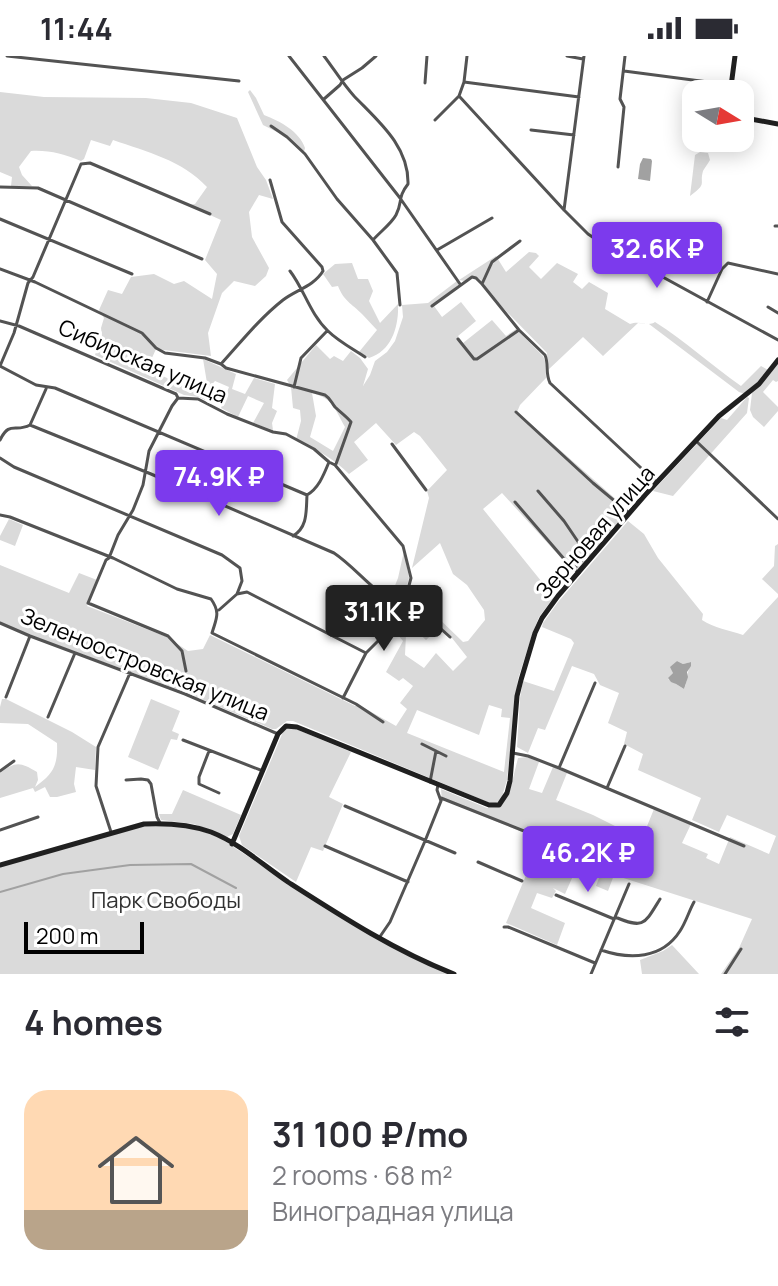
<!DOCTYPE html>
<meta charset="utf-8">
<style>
body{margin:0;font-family:Manrope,sans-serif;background:#f2f2f3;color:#2b2b33;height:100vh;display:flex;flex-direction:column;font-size:30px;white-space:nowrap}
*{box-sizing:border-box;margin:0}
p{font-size:26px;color:#7c7c81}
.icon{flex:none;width:44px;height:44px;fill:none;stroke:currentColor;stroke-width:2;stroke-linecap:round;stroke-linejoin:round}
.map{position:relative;height:918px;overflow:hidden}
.side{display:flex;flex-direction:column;background:#fff;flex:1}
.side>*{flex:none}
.needle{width:52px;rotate:101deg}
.controls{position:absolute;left:682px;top:24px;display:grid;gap:16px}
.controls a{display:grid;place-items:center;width:72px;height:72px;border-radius:16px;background:#fff;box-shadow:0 4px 20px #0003;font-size:40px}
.scale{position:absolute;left:24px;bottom:20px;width:120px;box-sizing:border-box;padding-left:8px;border:4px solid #000;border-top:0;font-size:22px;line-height:28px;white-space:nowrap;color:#000;-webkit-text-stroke:6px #fff;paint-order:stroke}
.price{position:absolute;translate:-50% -68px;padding:0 18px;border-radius:8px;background:#7c3aed;color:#fff;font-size:26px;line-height:52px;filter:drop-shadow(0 2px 4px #0008)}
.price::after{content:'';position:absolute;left:50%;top:48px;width:24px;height:18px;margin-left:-12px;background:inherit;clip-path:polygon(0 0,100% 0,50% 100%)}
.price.current{background:#222;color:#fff}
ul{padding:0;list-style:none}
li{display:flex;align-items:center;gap:24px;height:200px;padding:0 24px}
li+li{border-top:2px solid #e1e1e2}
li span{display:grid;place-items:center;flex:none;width:224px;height:160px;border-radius:24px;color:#555}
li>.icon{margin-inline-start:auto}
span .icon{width:96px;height:96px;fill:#fffc;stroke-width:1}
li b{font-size:34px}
h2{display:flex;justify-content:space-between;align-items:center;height:96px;padding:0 24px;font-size:34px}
.status{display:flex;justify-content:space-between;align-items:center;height:56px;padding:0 40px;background:#fff;direction:ltr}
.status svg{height:22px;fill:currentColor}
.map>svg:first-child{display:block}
.green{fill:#dadada;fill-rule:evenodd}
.water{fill:#a1a1a1}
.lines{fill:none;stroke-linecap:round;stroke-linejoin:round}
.stream{stroke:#a1a1a1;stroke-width:2}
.street{stroke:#535353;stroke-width:3}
.secondary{stroke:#202020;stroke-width:5}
.labels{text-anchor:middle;stroke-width:6;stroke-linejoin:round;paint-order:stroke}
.street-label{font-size:22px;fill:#000;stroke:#fff}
.park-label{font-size:22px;fill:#313131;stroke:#fff}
</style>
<div class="status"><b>11:44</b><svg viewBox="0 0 49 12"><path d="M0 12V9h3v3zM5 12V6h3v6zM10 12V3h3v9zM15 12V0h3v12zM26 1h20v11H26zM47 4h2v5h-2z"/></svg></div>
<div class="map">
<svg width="778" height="918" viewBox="0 0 778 918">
<rect width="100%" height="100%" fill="#fff"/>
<path class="green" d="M250 34 256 42 264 59C280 65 300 76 305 92L304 96 283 79 263 69 248 36Z
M0 36 44 41 146 42 191 47 237 62 257 111 266 124 273 143 259 139 249 156 252 181 269 212 266 220 255 230 234 225 222 237 208 277 211 300 156 293 147 313 176 326 192 328 193 332 207 338 205 344 199 341 184 339 95 299 102 280 101 272 104 262 99 254 108 234 122 238 131 221 154 218 174 228 184 225 212 243 217 218 205 204 221 164 188 149 195 148 207 131C182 104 147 96 113 84L110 90 91 84 84 103 81 105C64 98 49 94 31 95L19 111 22 119 32 130H11L12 121 0 116Z
M700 96 708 97 710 104C708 108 705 111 703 115 699 129 708 127 690 140L695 99Z
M529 196 536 197 539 200 529 211 541 223 557 207 578 218 573 226 582 233 589 226 608 237 605 253 630 268C640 264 648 271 655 266 685 285 711 309 741 330L761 310 768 314 758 327 745 338 739 336 649 268 638 267 603 300 583 281 548 314 547 297 503 252 480 223 472 220 464 225 459 224 496 200 506 216Z
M352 207 358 223H368L373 235 369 245 380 267 398 248C399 270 392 295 369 302L359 296 377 274C372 269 367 263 362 258 351 247 344 245 338 230L332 231 323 218 335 208Z
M457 225 459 228 434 250 442 261 461 246 476 265 458 280 463 287 492 264 506 280 516 273 543 300 545 305 546 322 520 349 517 356 627 453 625 459 580 514 573 515 502 437 483 453 554 541 539 561 533 576 518 623 507 724 501 744 494 748 490 747 293 665H287L276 673H272L185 636 30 579 0 566V509L69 537 79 517 97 524 87 550 167 581 188 595 203 593 210 579 355 650 359 649 396 670 407 653 400 647 413 630 403 622 399 625 386 616 403 585 393 573C403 566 405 559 406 548L429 553 463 586 468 585 485 564 484 554 467 529 453 518 440 487 412 512 429 442 427 435 447 414 420 380 414 376 396 389 376 367 354 386 368 404 349 418C334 403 315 392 296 384L301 365 300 354 293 352 291 331 287 324 316 289 330 303 334 300 343 305 351 295 360 302 368 313 363 330 370 319 375 305 387 296 395 285 403 261 402 249 428 247ZM312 337C334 343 334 352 345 371L333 395 310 381 316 360ZM439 572 450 583 452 582 467 601 453 615 436 597 424 612 405 599 406 579 414 573 426 584ZM489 649 502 653 501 661 510 662 504 716 407 677 417 654 479 679Z
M203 303 236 318 232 333 245 338 254 322 275 328 272 352 277 355 272 367 273 374 253 367 264 347 248 340 238 361 221 352 229 331 215 325 208 333Z
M778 307V325L776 326 773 324 763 336 778 351V355L764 371 753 361 750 354 752 337Z
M747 341 749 342 747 357 673 440 653 435 721 362 727 364Z
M9 463 23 469 15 490 0 484V480Z
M628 465 644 478 658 502 703 558 702 564C714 572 729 574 743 579L778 541V918H721L739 892 752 863 614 819 608 835 596 830 602 814 580 804 565 838 553 832 556 835 552 842 537 837 531 852 565 867 557 889 506 867 532 805 560 816 568 798 537 782 446 745H442L441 733 487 752 500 751 509 738 518 702 527 701 539 706 529 733 542 737 553 711 567 717 556 744 593 759 629 777 643 780 654 753 691 768 682 787 708 798 706 802 719 808 730 781 769 798 776 780 727 759 719 776 692 764 701 742 638 714 643 698 624 688 627 676 608 667 619 637 600 629 594 618 572 610 545 674 538 672 528 697 517 691 520 642 523 625 554 635 574 587 571 583 542 571 543 567 558 546ZM677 605 683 608 691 606C687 615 688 624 684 633L668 623 673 617 672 611Z
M778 488V538L762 523 774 510 775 490Z
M404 495 409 522 403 544 399 546 390 542 398 522Z
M2 643H6L72 676 96 691 95 714 76 711 74 728 76 736 57 741H50L45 731 35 736 33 732 0 742V717C16 705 20 706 37 716L38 724 35 731C53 718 58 710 57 687L28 668 0 667V651Z
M151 643 180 655 172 675 179 678 177 684 171 683 158 714 128 701Z
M291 671 351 696 329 741 343 748 323 795 311 791 296 826 242 789 239 780 283 676 287 672Z
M183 734 241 759 233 778 227 781 194 768 161 764 159 758H172Z
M159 769 193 772 220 782 323 850 450 918H0V811L144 770Z
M672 889 699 918H642L640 904 663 895Z"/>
<path class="water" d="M643 102 651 103 652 105 650 125 638 123 640 108Z
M677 605 683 608 691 606V610L687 616 688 621 684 633 676 628 671 626 668 622 673 617 670 611Z"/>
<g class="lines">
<path class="stream" d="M0 836 63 818 130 809 191 808 236 832"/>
<path class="street" d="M7 0 239 25
M289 0 400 142 460 228
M324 0C334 13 343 28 354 40 378 65 409 90 408 128 397 142 403 146 396 159 391 168 380 176 373 184
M567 0 583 3
M624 15 731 29
M464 26 579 41
M425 27 427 0
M459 40 564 154 588 178 606 190 778 284
M324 43 340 29 343 24 362 12 376 0
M435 64 459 40 464 26 467 0
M271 70 287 81 305 98 337 143 373 184 397 217 400 249
M531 74 574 79
M618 111 624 51 620 43 625 0
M0 131 38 132 202 203
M564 154 584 0
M210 158 90 107 81 108 33 221 28 227 14 277 0 310 36 329 55 332 307 439
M0 163 132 218
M775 170H778
M437 194 492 162
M0 213 35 226 142 277 156 292 165 297 205 302 221 308 226 312 325 339C331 343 331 346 335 351 340 356 346 360 351 366L336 408
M290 215C304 233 310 258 328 275 338 285 353 293 365 301
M482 228 519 274 545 299C549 308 545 317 550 327L655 425
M707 246 722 213 728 207 778 218
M432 250 472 221 476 222 482 228 492 206 520 185
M768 251 778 257
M0 265 19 270 176 338 178 342 198 343 227 358 273 376 286 378 314 393 329 406 335 409 403 490 411 522 400 563 366 597 343 642
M458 283 474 303H477L519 274
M221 308C241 286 259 263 283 244 296 234 314 230 323 215L322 211 282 166 270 124
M294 331 301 302 327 275
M178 342 172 350 149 395 143 429 133 454 118 479 109 502 106 504 88 547 168 580 182 595 186 615
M516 356 593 427 629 457
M30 369 151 418 334 497C358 513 375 540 404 550
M0 384C10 364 15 377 30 369L46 333
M696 385 778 463
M392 388 426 434
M0 402 14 411 222 499 240 512 242 525 237 538 247 536 366 597
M538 435 564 465 585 496 584 502 574 513
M515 446 571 511 579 517
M0 459 10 461 113 502 177 533 211 543C221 557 216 563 212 577L356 648 383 666
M293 480C308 471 306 455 307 439 319 432 324 418 329 406
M219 554 237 538
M403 556 431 564 450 581
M0 567 30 580 185 638 278 678
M6 641 30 580
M48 661 75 597
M183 684 263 715
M422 688 446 700
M209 695 199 721V728L219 737
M513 697 528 700 559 712 744 790
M559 712 595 627
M0 715 14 705
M126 724 141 723 148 724 151 728 157 761 160 767
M430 726 436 695
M607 732 625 690
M441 742 539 781 544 780 599 807
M345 750 455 797
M0 774 38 761
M111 776 96 730 98 691 130 617
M325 790 408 826
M478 806 522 825
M556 839 614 863
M615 861C644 873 644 869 660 843
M504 871H508L595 907
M379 882 390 866 425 785 441 745 437 734 438 729
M601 894C630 904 662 903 680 875 686 866 689 855 694 846
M591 918 629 828
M725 918 741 893"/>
<path class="secondary" d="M730 38 735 0
M740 61 778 68
M232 788 278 678 286 670 297 671 489 749H499L507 737 510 725 517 640 521 624 535 577 542 562 558 540 645 439 719 360 759 328 778 304
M0 809 144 768C167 767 189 768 211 776 239 787 263 809 288 826 341 860 395 895 454 918"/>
</g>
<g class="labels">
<g class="street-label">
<text transform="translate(143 305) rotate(23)" y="8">Сибирская улица</text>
<text transform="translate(595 476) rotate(-49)" y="8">Зерновая улица</text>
<text transform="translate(145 608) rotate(22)" y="8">Зеленоостровская улица</text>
</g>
<g class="park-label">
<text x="166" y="852">Парк Свободы</text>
</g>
</g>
</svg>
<div class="controls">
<a><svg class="needle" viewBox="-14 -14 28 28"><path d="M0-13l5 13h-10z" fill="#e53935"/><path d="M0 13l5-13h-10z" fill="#7c7c81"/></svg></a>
</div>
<div class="scale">200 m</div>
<b class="price" style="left:657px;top:234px">32.6K ₽</b>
<b class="price" style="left:219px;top:462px">74.9K ₽</b>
<b class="price current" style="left:384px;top:597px">31.1K ₽</b>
<b class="price" style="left:588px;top:838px">46.2K ₽</b>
</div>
<section class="side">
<h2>4 homes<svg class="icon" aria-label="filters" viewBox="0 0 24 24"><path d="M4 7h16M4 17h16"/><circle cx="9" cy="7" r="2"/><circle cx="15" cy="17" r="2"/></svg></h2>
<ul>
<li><span style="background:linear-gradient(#ffd9b3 75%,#b9a48a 0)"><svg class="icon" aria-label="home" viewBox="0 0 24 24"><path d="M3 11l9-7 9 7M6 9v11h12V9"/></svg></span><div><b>31 100 ₽/mo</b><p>2 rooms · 68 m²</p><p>Виноградная улица</p></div></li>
</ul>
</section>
